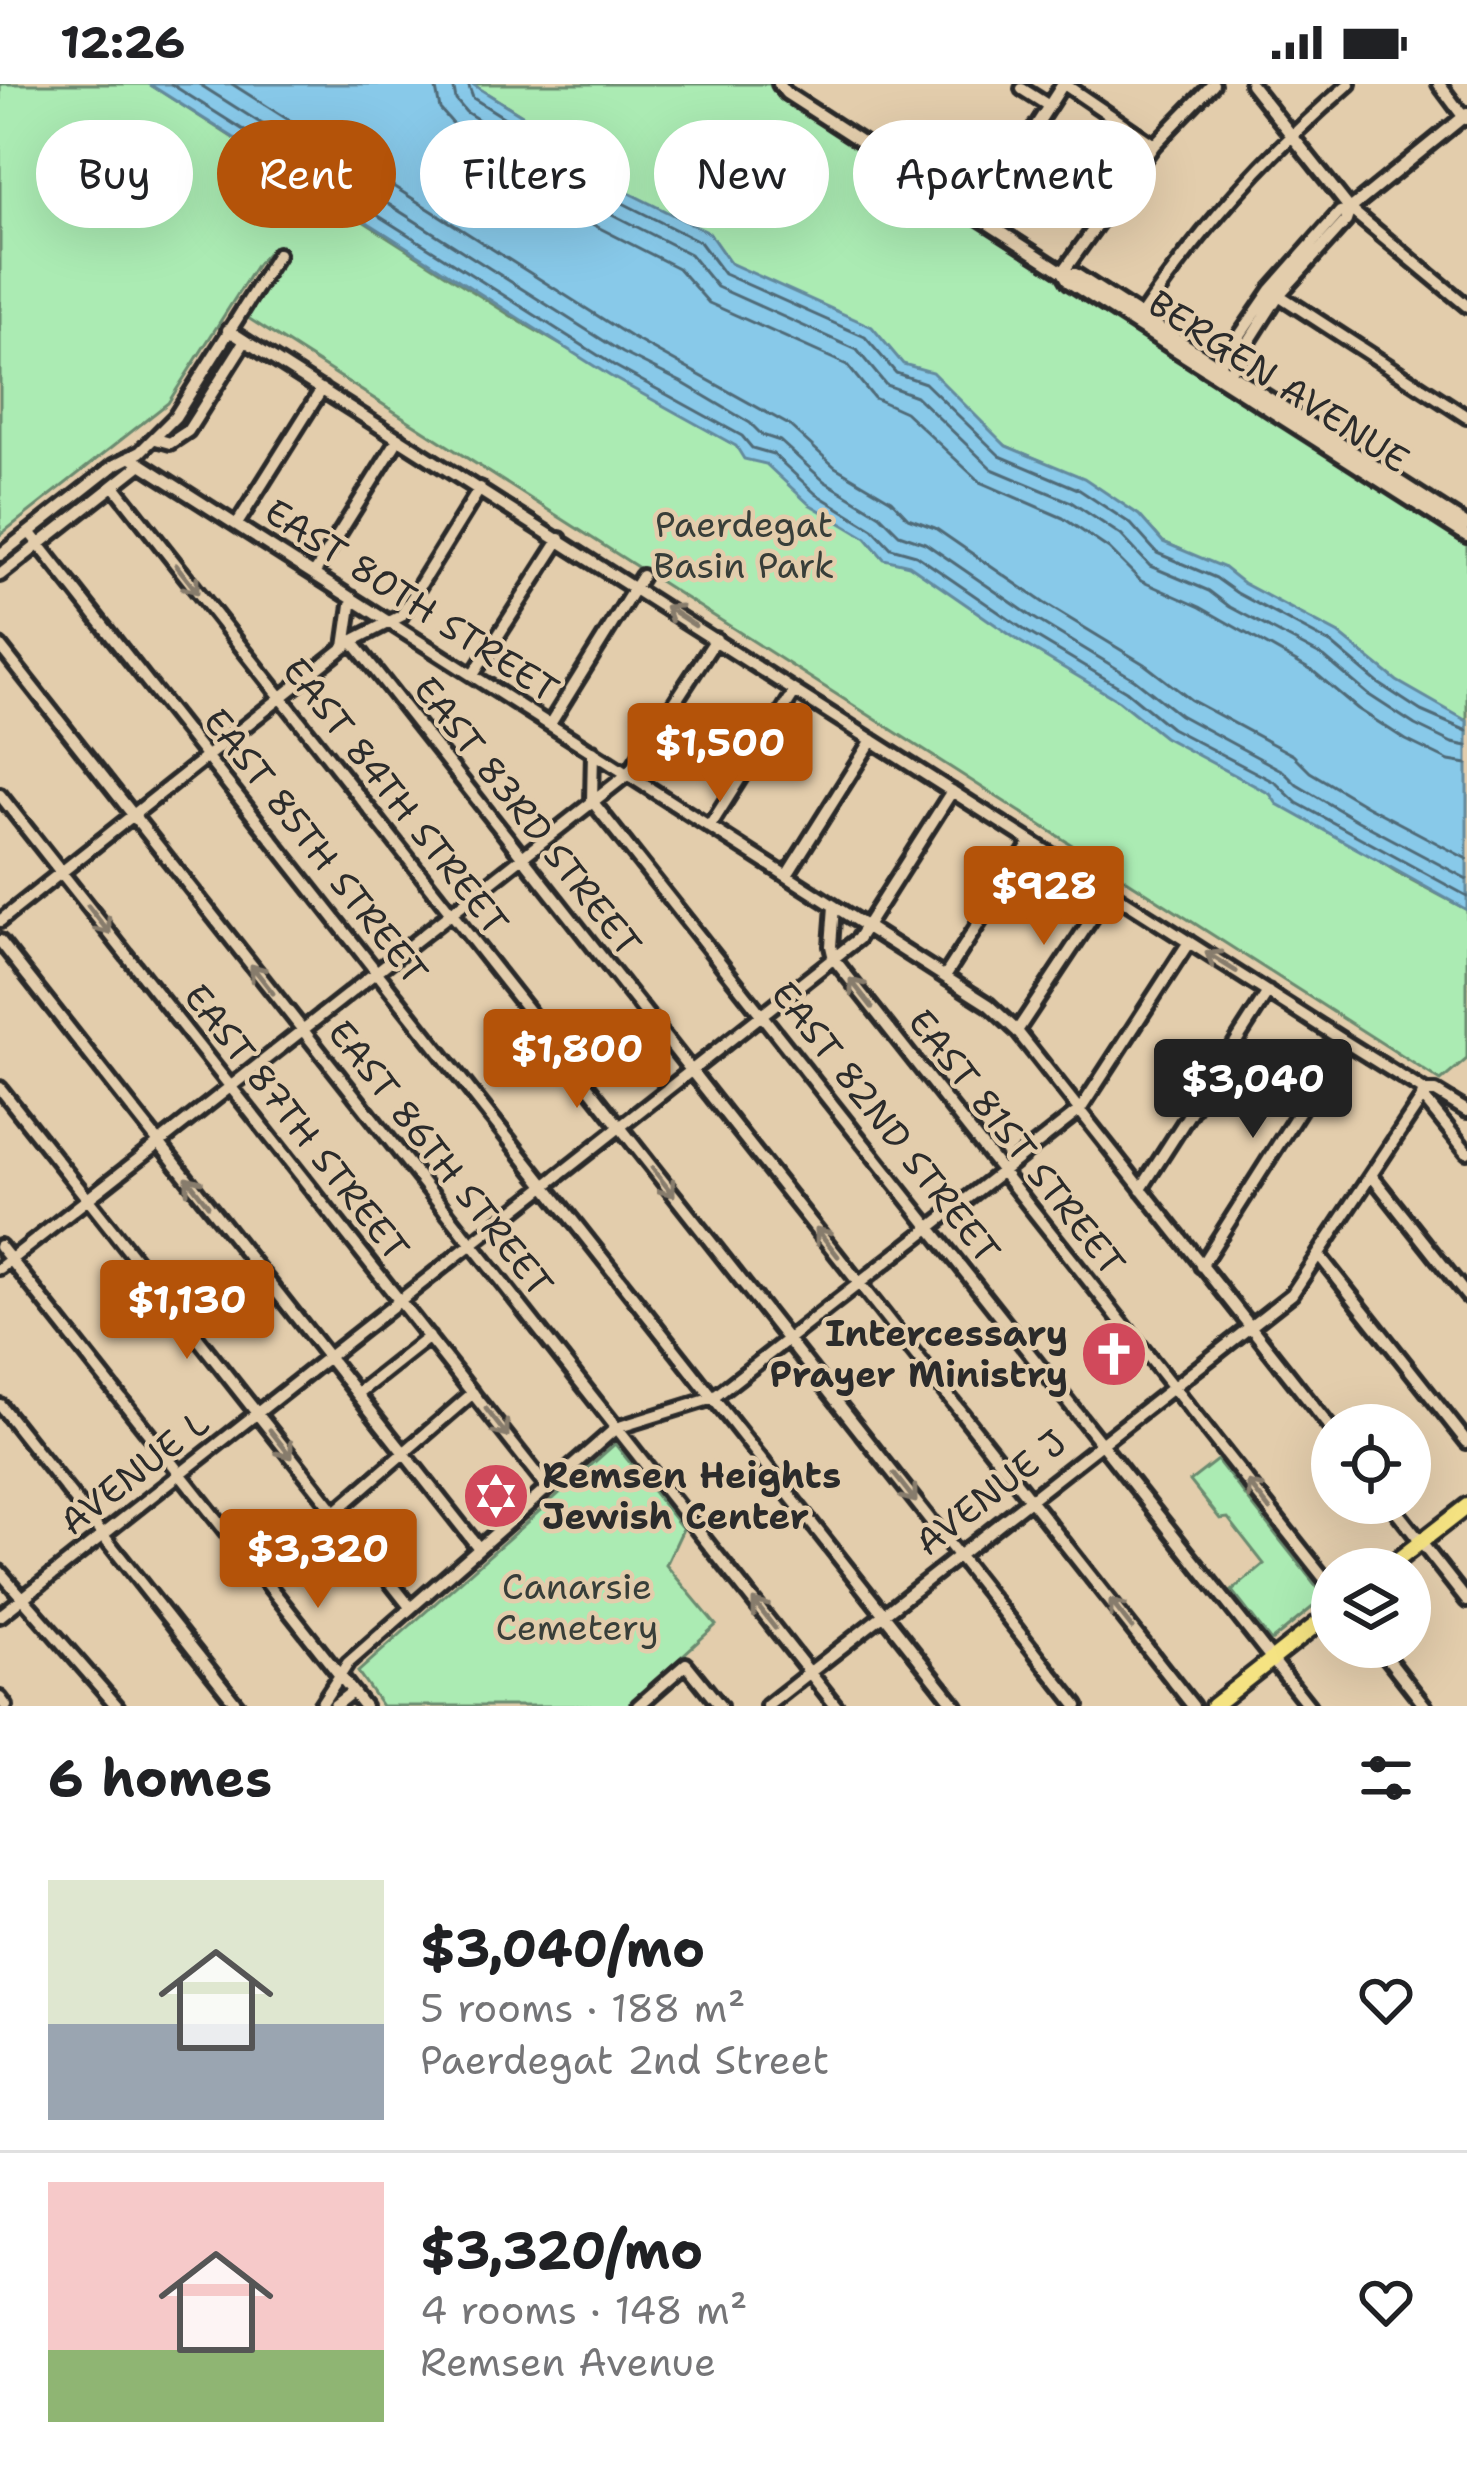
<!DOCTYPE html>
<meta charset="utf-8">
<style>
body{margin:0;font-family:"Shantell Sans",sans-serif;background:#f6f6f6;color:#202124;height:100vh;display:flex;flex-direction:column;font-size:45px;white-space:nowrap}
*{box-sizing:border-box;margin:0}
p{font-size:39px;color:#757577}
.icon{flex:none;width:66px;height:66px;fill:none;stroke:currentColor;stroke-width:2;stroke-linecap:round;stroke-linejoin:round}
.map{position:relative;height:1622px;overflow:hidden}
.sheet{display:flex;flex-direction:column;background:#fff;flex:1}
.sheet>*{flex:none}
.hud{position:absolute;left:36px;top:36px;width:1395px;height:108px;display:flex;gap:24px}
.buttons{position:absolute;left:1311px;top:1320px;display:grid;gap:24px}
.buttons a{display:grid;place-items:center;width:120px;height:120px;border-radius:50%;background:#fff;box-shadow:0 12px 48px #0002;font-size:60px}
.price{position:absolute;translate:-50% -102px;padding:0 27px;border-radius:12px;background:#b45309;color:#fff;font-size:39px;line-height:78px;filter:drop-shadow(0 3px 6px #0008)}
.price::after{content:'';position:absolute;left:50%;top:72px;width:36px;height:27px;margin-left:-18px;background:inherit;clip-path:polygon(0 0,100% 0,50% 100%)}
.price.active{background:#222;color:#fff}
ul{padding:0;list-style:none}
li{display:flex;align-items:center;gap:36px;height:300px;padding:0 48px}
li+li{border-top:3px solid #e0e0e0}
li span{display:grid;place-items:center;flex:none;width:336px;height:240px;border-radius:0px;color:#555}
li>.icon{margin-inline-start:auto}
span .icon{width:144px;height:144px;fill:#fffc;stroke-width:1}
li b{font-size:51px}
h2{display:flex;justify-content:space-between;align-items:center;height:144px;padding:0 48px;font-size:51px}
.tag{padding:0 42px;border-radius:54px;background:#fff;box-shadow:0 12px 48px #0002;font-size:42px;line-height:108px}
.tag.active{background:#b45309;color:#fff}
.status{display:flex;justify-content:space-between;align-items:center;height:84px;padding:0 60px;background:#fff;direction:ltr}
.status svg{height:33px;fill:currentColor}
.map>svg:first-child{display:block}
.green{fill:#abebb3;stroke:#6b8b6f;stroke-width:3}
.water{fill:#88c9e9;stroke:#638a9d;stroke-width:3}
.lines{fill:none;stroke-linecap:round;stroke-linejoin:round}
.shore{stroke:#506a77;stroke-width:3}
.minor-casing{stroke:#2b2b2b;stroke-width:20}
.major-casing{stroke:#2b2b2b;stroke-width:22}
.minor{stroke:#e3cdac;stroke-width:10}
.major{stroke:#f5e382;stroke-width:14}
.oneway{stroke:#877c6c}
.labels{text-anchor:middle;stroke-width:9;stroke-linejoin:round;paint-order:stroke}
.street-label{font-size:36px;fill:#2b2b2b;stroke:#e3cdac}
.park-label{font-size:36px;fill:#383e39;stroke:#e3cdac}
.poi-label{font-size:36px;font-weight:bold;fill:#2b2b2b;stroke:#e3cdac;text-anchor:end}
</style>
<div class="status"><b>12:26</b><svg viewBox="0 0 49 12"><path d="M0 12V9h3v3zM5 12V6h3v6zM10 12V3h3v9zM15 12V0h3v12zM26 1h20v11H26zM47 4h2v5h-2z"/></svg></div>
<div class="map">
<svg width="1467" height="1622" viewBox="0 0 1467 1622">
<rect width="100%" height="100%" fill="#e3cdac"/>
<filter id="ink" filterUnits="userSpaceOnUse"><feTurbulence type="fractalNoise" baseFrequency=".00833" numOctaves="2"/><feDisplacementMap in="SourceGraphic" scale="24" xChannelSelector="R" yChannelSelector="G"/><feConvolveMatrix kernelMatrix="1 2 1 2 8 2 1 2 1" color-interpolation-filters="sRGB"/></filter>
<g filter="url(#ink)">
<path class="green" d="M0 0H149L519 237 766 379 1398 789 1467 826V975L1441 997 248 234 284 172 273 163 257 180 168 319 0 451Z
M472 0H779L1467 441V650L1182 466 1163 458 1155 449 1044 378 1006 362 974 333 730 179 609 99 567 59Z
M615 1360 683 1445 666 1481 716 1541 627 1622H382L358 1588Z
M1217 1376 1325 1513 1271 1557 1232 1507 1264 1480 1228 1434 1220 1435 1190 1397Z"/>
<path class="water" d="M149 0H472L567 59 609 99 709 149 730 179 872 243 903 280 932 288 1006 362 1084 394 1139 431 1163 458 1223 483 1243 499 1339 550 1397 597 1467 637V826L1277 720 1270 710 1164 653 1119 617 1019 557 909 481 884 475 866 454 809 420 766 380 744 375 736 362 610 292Z"/>
<g class="lines">
<path class="shore" d="M171 0 615 282 742 352 752 364 773 370 816 410 873 445 891 464 916 471 1026 547 1126 607 1171 644 1276 699 1297 719 1467 812
M199 0 623 269 681 298 750 339 762 351 780 357 824 397 880 431 899 450 925 459 1034 534 1134 595 1180 631 1283 687 1297 701 1358 737 1467 795
M232 0 631 253 789 341 835 383 891 416 908 434 935 444 1044 519 1144 580 1191 616 1293 671 1310 688 1367 722 1467 775
M435 0 440 25 455 42 540 95 584 136 678 184 709 219 847 281 874 314 905 328 980 398 1063 434 1109 465 1141 497 1200 523 1314 588 1358 625 1406 656 1449 677 1467 680
M453 0 456 16 466 28 551 81 594 121 690 170 717 203 857 266 886 301 916 312 992 385 1071 418 1121 451 1150 482 1209 507 1230 523 1324 573 1369 611 1415 641 1452 659 1467 662
M468 0 473 14 560 69 603 109 700 158 724 190 865 253 896 289 925 299 1000 372 1078 405 1131 440 1157 469 1216 494 1237 509 1332 560 1378 599 1421 627 1467 647"/>
<g class="minor-casing">
<path id="minor" d="M779 0 786 9 1063 188 1075 190 1467 441
M1064 0 1154 61
M1251 0 1350 125 1467 222
M1439 0 1465 35
M1022 5 1049 22
M979 131 1063 0
M1063 188 1069 198 1467 452
M1063 188 1154 61 1213 0
M1271 206 1467 333
M1137 238C1200 145 1264 73 1349 0
M228 246 1344 957 1426 1008H1436L1467 1027
M1216 286 1271 206 1340 128 1350 125 1467 30
M1225 295 1278 212 1346 137 1350 125
M156 355 170 359 188 347 245 257
M130 373 989 921 1017 947 1332 1346
M115 403 1077 1622
M237 440 322 305
M30 449 956 1622
M0 471 113 382 140 368 175 333 278 170
M314 490 399 354
M0 491 141 380
M352 557 1193 1622
M0 562 836 1622
M345 563 352 514
M473 591 560 455
M550 640 642 492
M593 667 592 717 1309 1622
M0 711 546 1402
M710 742 795 607
M787 791 872 656
M834 822 831 862 834 875 1332 1504
M0 837 352 557 401 532 480 404
M0 857 478 1463
M945 892 1031 758
M1017 947 1110 807
M0 1004 410 1523
M1422 1012 1467 1068
M1371 1091 1467 1212
M1141 1105 1268 908
M0 1162 364 1622
M1319 1171 1467 1358
M1201 1182 1344 957
M0 1184 628 690 716 555
M357 1310 429 1253
M0 1321 238 1622
M1390 1419 1467 1517
M0 1488 117 1622
M261 1492 473 1309
M0 1532 858 855 952 707
M1379 1563 1425 1622
M0 1614 6 1622
M320 1622 348 1579 616 1344 713 1314 1080 1026 1189 858
M334 1622 352 1608
M638 1622 686 1580 720 1622
M767 1622 1292 1210 1426 1008"/>
</g>
<g class="major-casing">
<path id="major" d="M1386 1485 1467 1422
M1213 1622 1332 1528"/>
</g>
<use href="#minor" class="minor"/>
<use href="#major" class="major"/>
</g>
<defs><path id="oneway-shaft" d="M-6 0H5M1.5-3L5.5 0L1.5 3" fill="none" stroke-width="1.6" stroke-linecap="round" stroke-linejoin="round" transform="scale(3)"/></defs>
<g class="oneway">
<use href="#oneway-shaft" transform="translate(187 495) rotate(52)"/>
<use href="#oneway-shaft" transform="translate(680 532) rotate(-147)"/>
<use href="#oneway-shaft" transform="translate(99 836) rotate(52)"/>
<use href="#oneway-shaft" transform="translate(1221 878) rotate(-148)"/>
<use href="#oneway-shaft" transform="translate(262 895) rotate(-128)"/>
<use href="#oneway-shaft" transform="translate(861 909) rotate(-128)"/>
<use href="#oneway-shaft" transform="translate(663 1098) rotate(52)"/>
<use href="#oneway-shaft" transform="translate(197 1107) rotate(-128)"/>
<use href="#oneway-shaft" transform="translate(827 1158) rotate(-128)"/>
<use href="#oneway-shaft" transform="translate(497 1339) rotate(52)"/>
<use href="#oneway-shaft" transform="translate(281 1360) rotate(52)"/>
<use href="#oneway-shaft" transform="translate(905 1404) rotate(52)"/>
<use href="#oneway-shaft" transform="translate(1259 1412) rotate(-128)"/>
<use href="#oneway-shaft" transform="translate(764 1530) rotate(-128)"/>
<use href="#oneway-shaft" transform="translate(1121 1530) rotate(-128)"/>
</g>
</g>
<defs>
<g id="church-disc" transform="scale(3.45)"><circle r="9.5" fill="#d1495b" stroke="#e3cdac"/><path d="M-1.2-6h2.4v3.5h3.3v2.4h-3.3V6h-2.4V-.1h-3.3v-2.4h3.3Z" fill="#fff"/></g>
<g id="synagogue-disc" transform="scale(3.45)"><circle r="9.5" fill="#d1495b" stroke="#e3cdac"/><path d="M0-6.5L5.6 3.2H-5.6ZM0 6.5L5.6-3.2H-5.6Z" fill="#fff"/></g>
</defs>
<g fill-rule="evenodd">
<use href="#church-disc" x="1114" y="1270"/>
<use href="#synagogue-disc" x="496" y="1412"/>
</g>
<g class="labels">
<g class="street-label">
<text transform="translate(1279 297) rotate(33)" y="13">BERGEN AVENUE</text>
<text transform="translate(412 516) rotate(33)" y="13">EAST 80TH STREET</text>
<text transform="translate(396 712) rotate(52)" y="13">EAST 84TH STREET</text>
<text transform="translate(528 732) rotate(52)" y="13">EAST 83RD STREET</text>
<text transform="translate(316 762) rotate(52)" y="13">EAST 85TH STREET</text>
<text transform="translate(297 1038) rotate(52)" y="13">EAST 87TH STREET</text>
<text transform="translate(886 1038) rotate(52)" y="13">EAST 82ND STREET</text>
<text transform="translate(1017 1058) rotate(52)" y="13">EAST 81ST STREET</text>
<text transform="translate(441 1074) rotate(52)" y="13">EAST 86TH STREET</text>
<text transform="translate(134 1388) rotate(-38)" y="13">AVENUE L</text>
<text transform="translate(990 1408) rotate(-38)" y="13">AVENUE J</text>
</g>
<g class="park-label">
<text x="744" y="453">Paerdegat<tspan x="744" dy="41">Basin Park</tspan></text>
<text x="577" y="1515">Canarsie<tspan x="577" dy="41">Cemetery</tspan></text>
</g>
<g class="poi-label">
<text x="1068" y="1262">Intercessary<tspan x="1068" dy="41">Prayer Ministry</tspan></text>
<text x="542" y="1404" text-anchor="start">Remsen Heights<tspan x="542" dy="41">Jewish Center</tspan></text>
</g>
</g>
</svg>
<div class="buttons">
<a><svg class="icon" aria-label="locate" viewBox="0 0 24 24"><circle cx="12" cy="12" r="6"/><path d="M12 2v4M12 18v4M2 12h4M18 12h4"/></svg></a>
<a><svg class="icon" aria-label="layers" viewBox="0 0 24 24"><path d="M12 4l9 5-9 5-9-5zM3 14l9 5 9-5"/></svg></a>
</div>
<b class="price" style="left:720px;top:721px">$1,500</b>
<b class="price" style="left:1044px;top:864px">$928</b>
<b class="price" style="left:577px;top:1027px">$1,800</b>
<b class="price active" style="left:1253px;top:1057px">$3,040</b>
<b class="price" style="left:187px;top:1278px">$1,130</b>
<b class="price" style="left:318px;top:1527px">$3,320</b>
<div class="hud">
<a class="tag">Buy</a>
<a class="tag active">Rent</a>
<a class="tag">Filters</a>
<a class="tag">New</a>
<a class="tag">Apartment</a>
</div>
</div>
<section class="sheet">
<h2>6 homes<svg class="icon" aria-label="filters" viewBox="0 0 24 24"><path d="M4 7h16M4 17h16"/><circle cx="9" cy="7" r="2"/><circle cx="15" cy="17" r="2"/></svg></h2>
<ul>
<li><span style="background:linear-gradient(#dfe7d0 60%,#9aa5b1 0)"><svg class="icon" aria-label="home" viewBox="0 0 24 24"><path d="M3 11l9-7 9 7M6 9v11h12V9"/></svg></span><div><b>$3,040/mo</b><p>5 rooms · 188 m²</p><p>Paerdegat 2nd Street</p></div><svg class="icon" aria-label="heart" viewBox="0 0 24 24"><path d="M12 20l-8-8c-3-5 5-10 8-4 3-6 11-1 8 4z"/></svg></li>
<li><span style="background:linear-gradient(#f6c9c9 70%,#8fb573 0)"><svg class="icon" aria-label="home" viewBox="0 0 24 24"><path d="M3 11l9-7 9 7M6 9v11h12V9"/></svg></span><div><b>$3,320/mo</b><p>4 rooms · 148 m²</p><p>Remsen Avenue</p></div><svg class="icon" aria-label="heart" viewBox="0 0 24 24"><path d="M12 20l-8-8c-3-5 5-10 8-4 3-6 11-1 8 4z"/></svg></li>
</ul>
</section>
